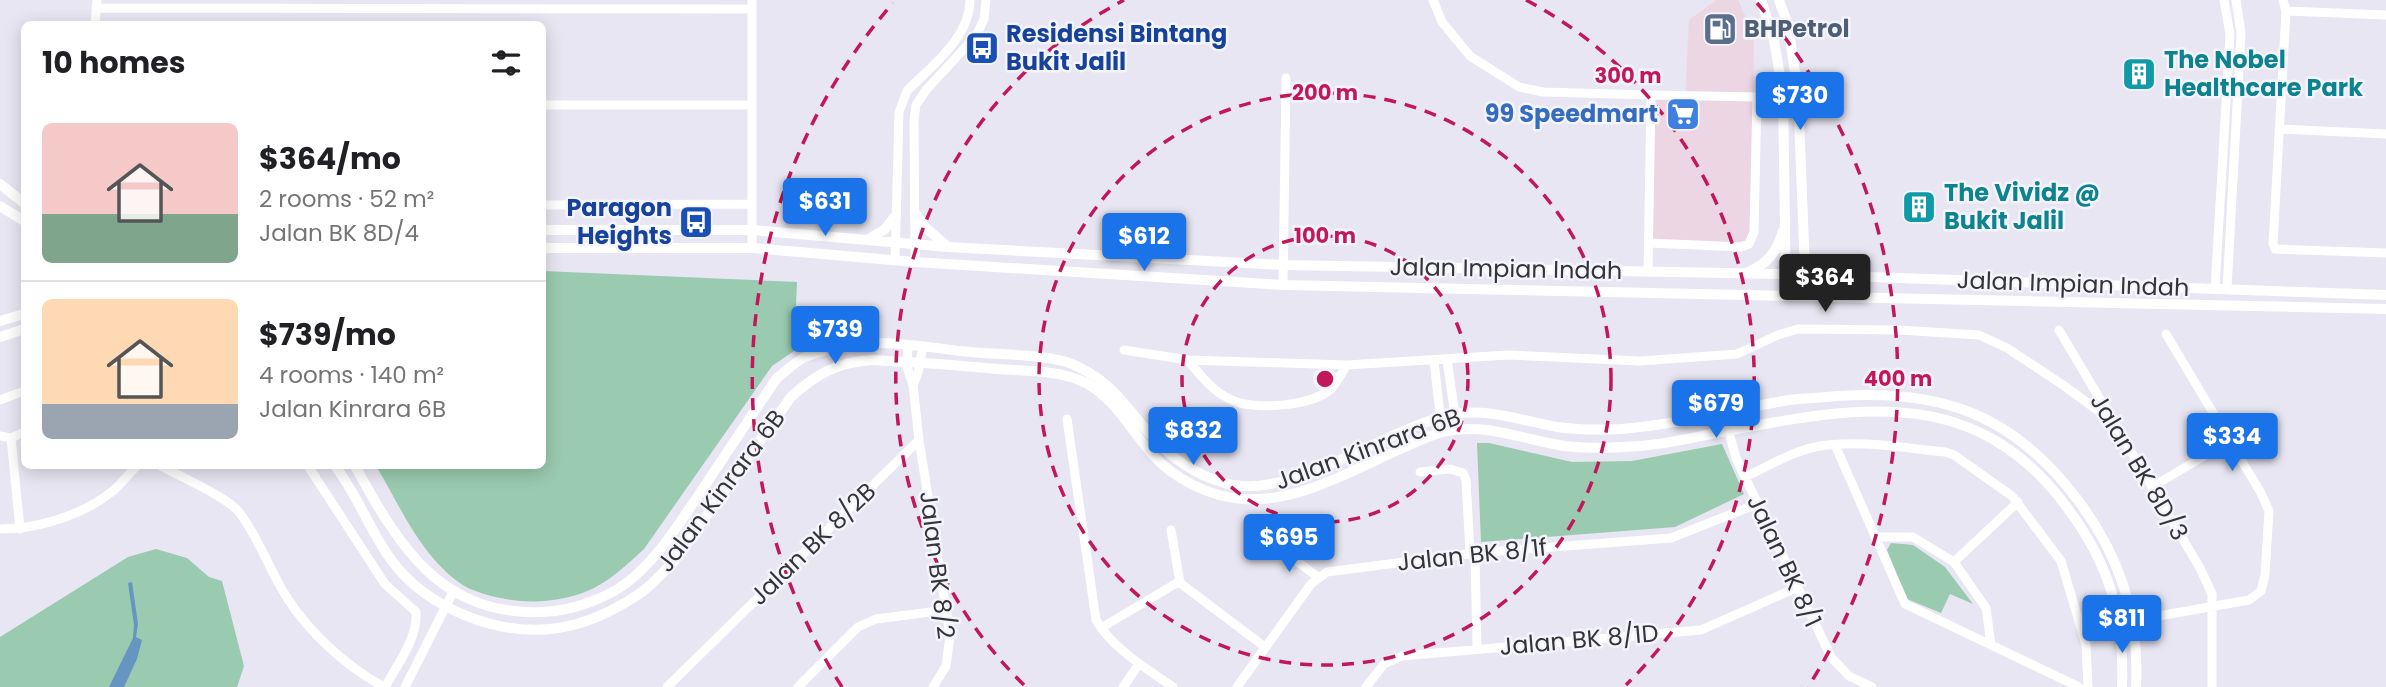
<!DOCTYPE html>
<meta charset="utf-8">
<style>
body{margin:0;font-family:Poppins,sans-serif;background:#f2f2f2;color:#202124;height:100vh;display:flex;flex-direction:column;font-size:26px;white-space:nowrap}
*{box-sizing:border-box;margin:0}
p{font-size:23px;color:#757577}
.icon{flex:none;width:38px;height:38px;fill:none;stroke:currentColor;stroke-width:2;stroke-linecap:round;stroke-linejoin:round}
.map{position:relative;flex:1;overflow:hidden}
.details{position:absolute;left:21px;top:21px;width:525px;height:448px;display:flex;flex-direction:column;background:#fff;border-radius:10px;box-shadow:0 4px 18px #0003}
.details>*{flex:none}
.price{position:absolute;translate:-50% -60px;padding:0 16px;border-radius:7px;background:#1a73e8;color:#fff;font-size:23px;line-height:46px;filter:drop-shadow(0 2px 4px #0008)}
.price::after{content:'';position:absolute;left:50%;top:42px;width:21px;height:16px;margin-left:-10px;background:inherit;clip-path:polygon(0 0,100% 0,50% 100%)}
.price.current{background:#222;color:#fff}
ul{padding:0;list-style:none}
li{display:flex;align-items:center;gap:21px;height:175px;padding:0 21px}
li+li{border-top:2px solid #e0e0e0}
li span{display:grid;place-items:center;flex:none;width:196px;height:140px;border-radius:10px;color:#555}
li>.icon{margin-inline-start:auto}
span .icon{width:84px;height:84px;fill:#fffc;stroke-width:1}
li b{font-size:30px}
h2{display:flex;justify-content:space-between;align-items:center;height:84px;padding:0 21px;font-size:30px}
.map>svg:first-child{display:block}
.commercial{fill:#edd6e3}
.green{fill:#9acaaf}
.water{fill:#6695c2}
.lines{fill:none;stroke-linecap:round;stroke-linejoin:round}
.minor{stroke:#fff;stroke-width:9}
.tertiary{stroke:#fff;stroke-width:10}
.ring{fill:none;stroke:#c2185b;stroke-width:3.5;stroke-dasharray:12 9}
.labels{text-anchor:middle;stroke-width:5;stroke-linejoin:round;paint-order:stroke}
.service-label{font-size:24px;font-weight:bold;fill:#4e5e75;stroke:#f4f4fd;text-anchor:start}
.transit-label{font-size:24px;font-weight:bold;fill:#164399;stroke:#f4f4fd;text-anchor:start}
.culture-label{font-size:24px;font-weight:bold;fill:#0d838f;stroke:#f4f4fd;text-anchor:start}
.shop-label{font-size:24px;font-weight:bold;fill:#366cbe;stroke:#f4f4fd;text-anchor:end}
.street-label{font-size:24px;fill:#353539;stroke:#f4f4fd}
.centre{fill:#c2185b;stroke:#f4f4fd;stroke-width:3.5}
.ring-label{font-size:21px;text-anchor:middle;font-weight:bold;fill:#c2185b;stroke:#f4f4fd;stroke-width:5;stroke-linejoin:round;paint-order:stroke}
</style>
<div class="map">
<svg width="2386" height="687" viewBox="0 0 2386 687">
<rect width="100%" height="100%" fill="#e7e6f2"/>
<path class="commercial" d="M1716 0H1738L1754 36 1751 229 1747 240 1739 242 1652 240 1654 99 1685 98 1689 20Z"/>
<path class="green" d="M543 271 797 282 794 351 772 366 644 549C629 563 613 578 594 588 557 606 511 605 473 590 456 584 436 563 425 548 406 523 392 492 376 466H542Z
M1477 443H1489L1572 462 1632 461 1722 444 1744 494 1675 527 1481 542Z
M1891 543 1913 545 1945 567 1973 604 1950 594 1941 613 1907 599 1887 550Z
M156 549 187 558 209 577 222 581 244 666 237 687H0V637L128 557Z"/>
<path class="water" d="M132 582 138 624 136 637 142 640 137 659 124 687H109L133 638 134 625 128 583Z"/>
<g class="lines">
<path class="minor" d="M1433 0 1442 22 1470 56 1519 87 1543 92 1651 95 1757 97 1798 93
M2283 0 2286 11 2273 243 2275 249 2386 253
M96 8 752 9
M2286 11 2386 15
M95 24 97 0
M542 105H752
M2279 129 2386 134
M542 205 752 204
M1649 243 1741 247 1749 244 1754 232 1757 97
M752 248V0
M895 260 899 112 907 91C931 66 970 38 970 0
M915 262 914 120 916 105 926 90 976 36 984 19 986 0
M1648 272 1651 95
M1283 285 1286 78
M2215 289 2230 34 2224 0
M2227 289 2241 33 2236 0
M2059 330 2200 568 2212 594V687
M908 346 907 367 913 385 919 440 950 635 946 666 933 687
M1124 350 1188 360 1347 365 1508 355 1640 361 1737 354 1778 335 1798 329 1899 330 1979 335 2007 348 2063 385 2111 420
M1188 360C1201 376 1213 392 1232 400 1254 411 1314 406 1332 388 1338 381 1342 372 1347 365
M1447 360 1457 429
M1434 361 1442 432
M913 385 918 373 923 347
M0 400 24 391
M1724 414 1736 458 1831 657 1849 676 1872 687
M1067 419 1096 620C1113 649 1146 668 1173 687
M0 436 11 438 20 529
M11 438 24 432
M1835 445 1905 604 2079 687
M161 466C179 476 227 497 239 512 259 538 269 569 286 596 309 633 347 667 384 687
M308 466 385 584 416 612C418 638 397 665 385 687
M1420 472 1450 469 1463 473 1466 480 1470 553
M1745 477C1767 467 1791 452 1815 447 1857 439 1903 448 1945 452L1954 455 2012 496 2061 561 2086 645 2088 687
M2152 487 2268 418
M0 529C38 529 84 515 114 490 122 483 129 473 137 466
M1171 530 1180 583 1265 647
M1875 537H1913L1954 562 1986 608 1991 645
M1277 546 1319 578
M1475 553 1477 648
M1954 562 2018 502
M2119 623 2249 600 2261 591 2265 575 2269 511 2261 493 2166 334
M1101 628 1180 581
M405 687 453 592
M667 687 919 440
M798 687 858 627 876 619 946 610
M1123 687 1139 664
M1237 687 1311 584 1327 572 1475 553 1671 538 1757 504
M1366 687 1384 664 1402 656 1701 630 1796 588"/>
<path class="tertiary" d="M1761 0 1774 40 1783 94 1786 295
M1779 0 1788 25 1798 93 1806 296
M0 184 24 203
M0 206 24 221
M915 213 926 228 948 247
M542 230H752L948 247 1282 265 1786 274 2386 295
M869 239 885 229 896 215
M542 248H752L915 262 1283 285 2386 309
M1748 272C1769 263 1776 252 1783 231
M0 321 24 314
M0 337 24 329
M335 466C358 495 370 532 392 561 428 609 499 637 558 628 585 624 613 611 636 596 651 587 663 572 675 560L791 397C816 374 838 362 872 360 914 362 956 365 998 369 1026 371 1061 370 1086 383 1115 399 1131 430 1152 454 1174 479 1210 497 1243 499 1300 503 1354 469 1405 447 1418 441 1432 434 1447 431 1487 423 1525 440 1564 446 1588 449 1614 448 1639 446 1668 444 1698 436 1727 431 1858 406 1975 384 2066 506 2109 563 2125 616 2122 687
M355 466C399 546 440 616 543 612 572 611 613 597 635 576 662 552 680 522 700 493 726 454 751 416 777 378 785 372 794 363 803 358 816 352 844 346 858 344 889 340 938 349 971 352 1001 355 1038 354 1067 362 1076 365 1088 372 1096 377 1123 396 1139 425 1162 447 1181 465 1207 480 1233 485 1297 497 1388 427 1454 414 1488 408 1524 421 1557 427 1578 430 1601 430 1622 429 1680 424 1732 410 1789 400 1805 398 1821 398 1837 396 1941 389 2013 414 2077 499 2120 555 2140 617 2136 687"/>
</g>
<g class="ring">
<circle cx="1325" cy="379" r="143"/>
<circle cx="1325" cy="379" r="286"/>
<path d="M1024 685A429 429 0 0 1 1124 0M1526 0A429 429 0 0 1 1626 685"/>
<path d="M842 687A573 573 0 0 1 893 3M1757 3A573 573 0 0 1 1808 687"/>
</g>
<defs>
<g id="fuel-square" transform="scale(1.75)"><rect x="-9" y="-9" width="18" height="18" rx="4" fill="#5c6f8a" stroke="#f4f4fd"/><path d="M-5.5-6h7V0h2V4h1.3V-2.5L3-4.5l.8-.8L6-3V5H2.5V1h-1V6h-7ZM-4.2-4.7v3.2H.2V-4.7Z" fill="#fff"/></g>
<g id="bus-square" transform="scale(1.75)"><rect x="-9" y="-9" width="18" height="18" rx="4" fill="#1a4fb4" stroke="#f4f4fd"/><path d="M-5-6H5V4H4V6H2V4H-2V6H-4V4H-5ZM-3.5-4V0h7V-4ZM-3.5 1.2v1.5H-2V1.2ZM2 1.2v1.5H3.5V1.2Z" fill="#fff"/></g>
<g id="building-square" transform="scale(1.75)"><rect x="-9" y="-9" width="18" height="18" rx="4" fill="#0f9aa8" stroke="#f4f4fd"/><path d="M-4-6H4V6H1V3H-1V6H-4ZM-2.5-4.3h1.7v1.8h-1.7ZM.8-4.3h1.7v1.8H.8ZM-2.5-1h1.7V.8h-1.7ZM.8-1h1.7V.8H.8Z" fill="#fff"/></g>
<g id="supermarket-square" transform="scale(1.75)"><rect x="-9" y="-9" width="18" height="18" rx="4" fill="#3f7fe0" stroke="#f4f4fd"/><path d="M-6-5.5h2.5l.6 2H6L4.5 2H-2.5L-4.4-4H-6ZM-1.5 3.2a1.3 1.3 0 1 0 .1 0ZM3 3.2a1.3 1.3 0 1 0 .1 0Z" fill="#fff"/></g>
</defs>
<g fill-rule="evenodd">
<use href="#fuel-square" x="1720" y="29"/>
<use href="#bus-square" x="982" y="48"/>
<use href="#building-square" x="2139" y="74"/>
<use href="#supermarket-square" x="1683" y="114"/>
<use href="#building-square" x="1919" y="207"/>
<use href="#bus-square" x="696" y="222"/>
</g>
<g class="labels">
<g class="service-label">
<text x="1744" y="37">BHPetrol</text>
</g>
<g class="transit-label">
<text x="1006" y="42">Residensi Bintang<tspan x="1006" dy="28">Bukit Jalil</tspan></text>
<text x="672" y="216" text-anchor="end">Paragon<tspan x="672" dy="28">Heights</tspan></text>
</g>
<g class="culture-label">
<text x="2164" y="68">The Nobel<tspan x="2164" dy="28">Healthcare Park</tspan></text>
<text x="1944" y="201">The Vividz @<tspan x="1944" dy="28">Bukit Jalil</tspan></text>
</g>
<g class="shop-label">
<text x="1658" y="122">99 Speedmart</text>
</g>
<g class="street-label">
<text transform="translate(1506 269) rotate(1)" y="8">Jalan Impian Indah</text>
<text transform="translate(2073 284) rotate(2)" y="8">Jalan Impian Indah</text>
<text transform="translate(1368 449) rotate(-20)" y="8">Jalan Kinrara 6B</text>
<text transform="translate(2139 467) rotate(59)" y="8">Jalan BK 8D/3</text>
<text transform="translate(721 491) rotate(-53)" y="8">Jalan Kinrara 6B</text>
<text transform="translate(813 544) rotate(-44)" y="8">Jalan BK 8/2B</text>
<text transform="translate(1472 555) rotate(-6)" y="8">Jalan BK 8/1f</text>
<text transform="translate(1784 561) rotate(65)" y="8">Jalan BK 8/1</text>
<text transform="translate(937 565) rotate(83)" y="8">Jalan BK 8/2</text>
<text transform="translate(1579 640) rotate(-5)" y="8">Jalan BK 8/1D</text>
</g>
</g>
<circle cx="1325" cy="379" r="10" class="centre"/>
<g class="ring-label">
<text x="1628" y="83">300 m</text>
<text x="1325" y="100">200 m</text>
<text x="1325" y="243">100 m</text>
<text x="1898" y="386">400 m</text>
</g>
</svg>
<b class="price" style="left:1800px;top:132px">$730</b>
<b class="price" style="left:825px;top:238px">$631</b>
<b class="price" style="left:1144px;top:273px">$612</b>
<b class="price current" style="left:1825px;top:314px">$364</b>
<b class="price" style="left:835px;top:366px">$739</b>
<b class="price" style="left:1716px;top:440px">$679</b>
<b class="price" style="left:1193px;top:467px">$832</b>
<b class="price" style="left:2232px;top:473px">$334</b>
<b class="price" style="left:1289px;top:574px">$695</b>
<b class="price" style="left:2122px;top:655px">$811</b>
<section class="details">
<h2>10 homes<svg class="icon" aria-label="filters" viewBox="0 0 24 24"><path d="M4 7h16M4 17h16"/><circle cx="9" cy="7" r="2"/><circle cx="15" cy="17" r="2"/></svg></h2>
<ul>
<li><span style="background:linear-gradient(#f6c9c9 65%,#7fa58c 0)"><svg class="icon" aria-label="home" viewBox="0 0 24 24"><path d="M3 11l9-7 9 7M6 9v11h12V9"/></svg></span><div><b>$364/mo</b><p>2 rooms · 52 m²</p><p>Jalan BK 8D/4</p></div></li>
<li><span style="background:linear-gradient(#ffd9b3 75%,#9aa5b1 0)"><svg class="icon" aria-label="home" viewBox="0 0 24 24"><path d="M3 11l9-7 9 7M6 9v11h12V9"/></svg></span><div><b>$739/mo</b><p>4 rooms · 140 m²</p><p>Jalan Kinrara 6B</p></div></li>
</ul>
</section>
</div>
